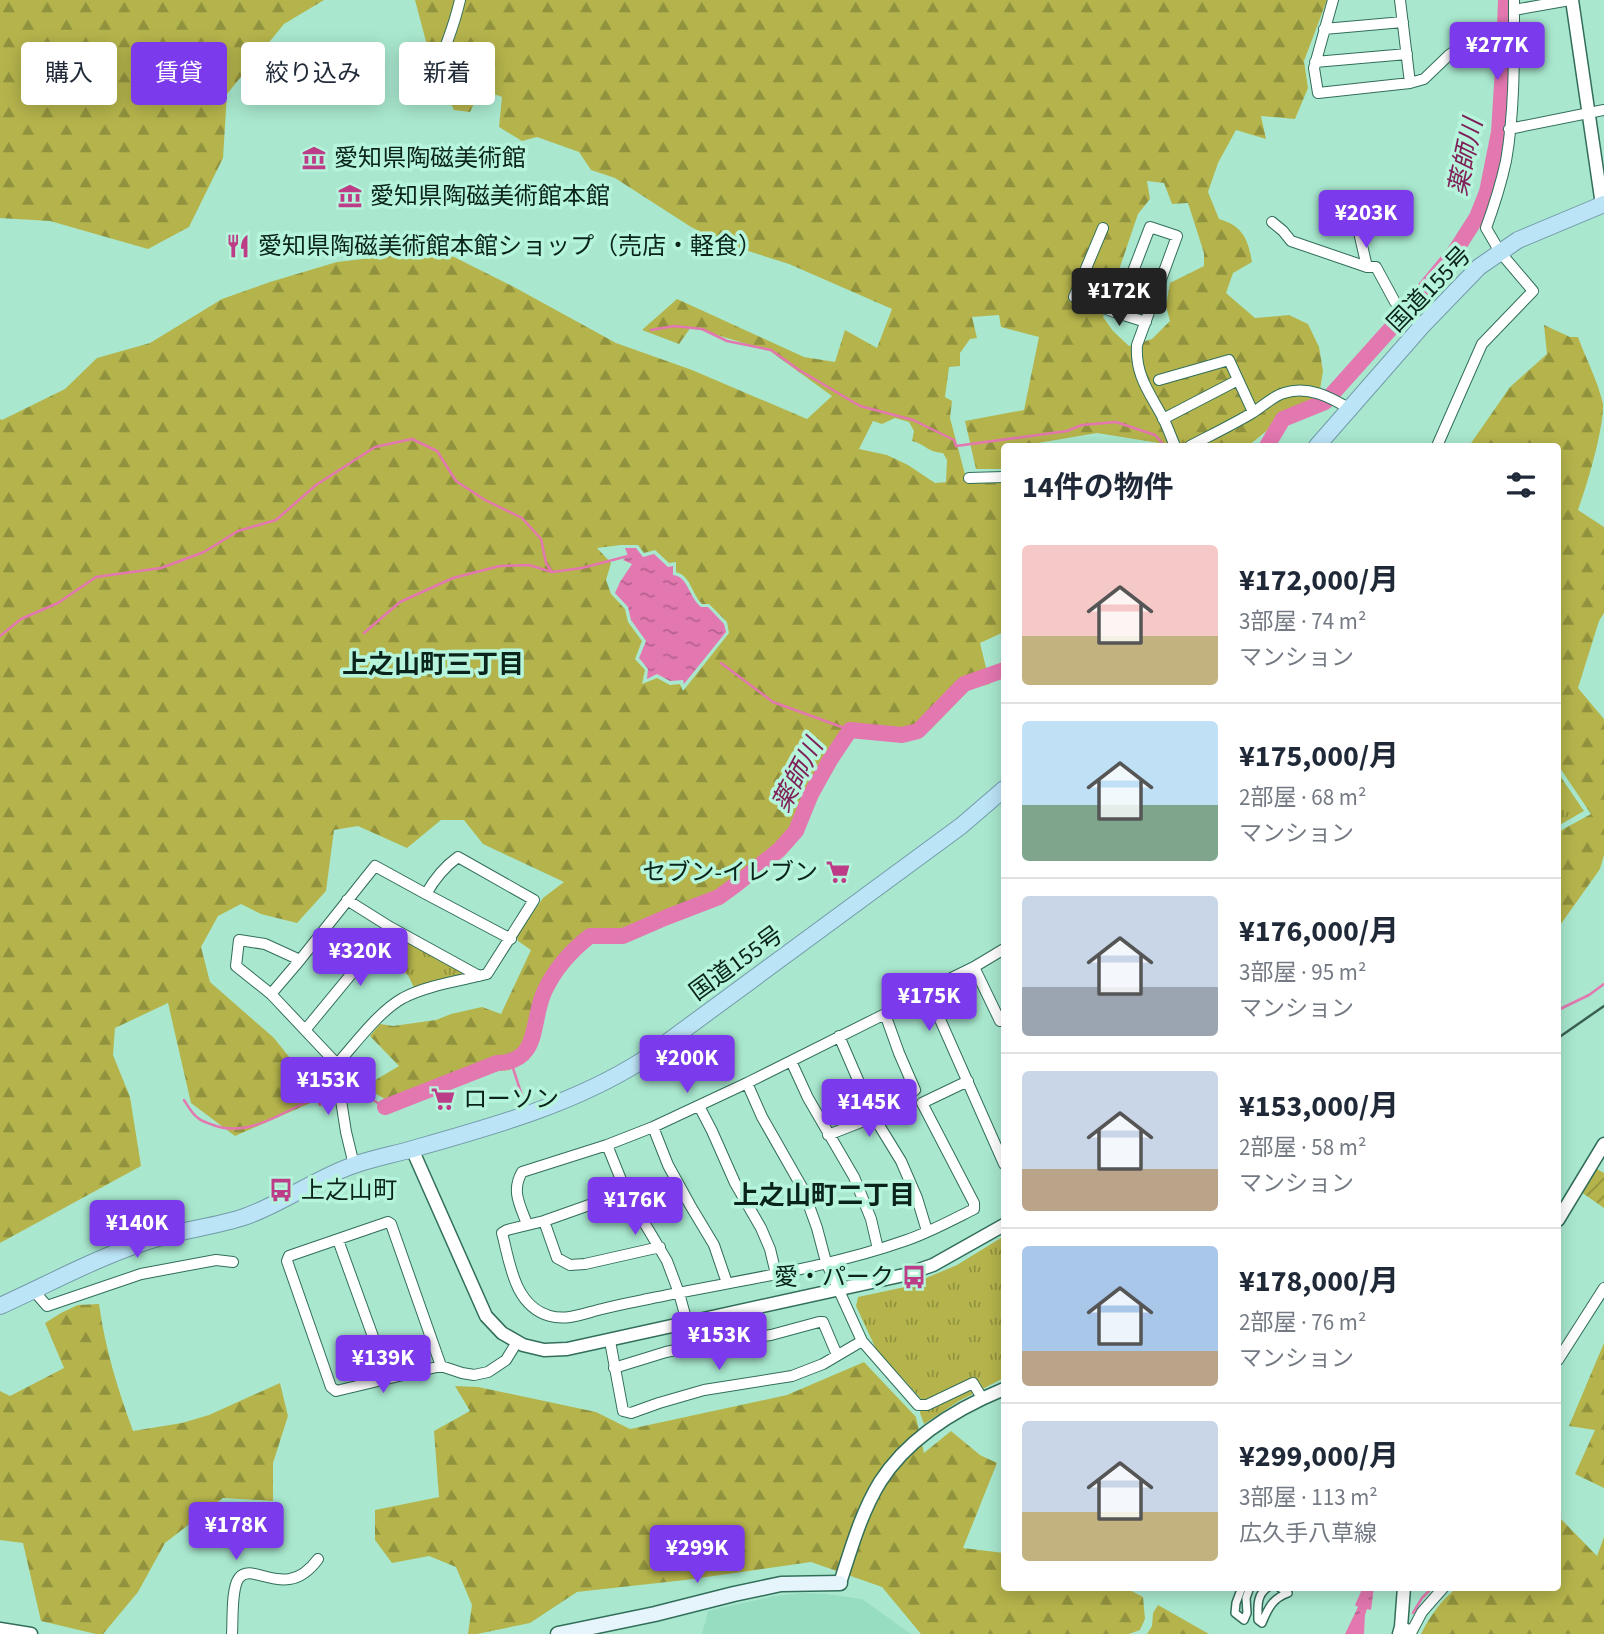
<!DOCTYPE html>
<html lang="ja">
<meta charset="utf-8">
<style>
body{margin:0;font-family:"Source Sans 3","Noto Sans JP",sans-serif;background:#f2f2f3;color:#1f2937;height:100vh;display:flex;flex-direction:column;font-size:26px;white-space:nowrap}
*{box-sizing:border-box;margin:0}
p{font-size:23px;color:#747a83}
.icon{flex:none;width:38px;height:38px;fill:none;stroke:currentColor;stroke-width:2;stroke-linecap:round;stroke-linejoin:round}
.map{position:relative;flex:1;overflow:hidden}
.panel{position:absolute;left:1001px;top:443px;width:560px;height:1148px;display:flex;flex-direction:column;background:#fff;border-radius:7px;box-shadow:0 4px 18px #0003}
.panel>*{flex:none}
.banner{position:absolute;left:21px;top:42px;width:665px;height:63px;display:flex;gap:14px}
.price{position:absolute;translate:-50% -60px;padding:0 16px;border-radius:7px;background:#7c3aed;color:#fff;font-size:23px;line-height:46px;filter:drop-shadow(0 2px 4px #0008)}
.price::after{content:'';position:absolute;left:50%;top:42px;width:21px;height:16px;margin-left:-10px;background:inherit;clip-path:polygon(0 0,100% 0,50% 100%)}
.price.on{background:#222;color:#fff}
ul{padding:0;list-style:none}
li{display:flex;align-items:center;gap:21px;height:175px;padding:0 21px}
li+li{border-top:2px solid #e0e1e3}
li span{display:grid;place-items:center;flex:none;width:196px;height:140px;border-radius:7px;color:#555}
li>.icon{margin-inline-start:auto}
span .icon{width:84px;height:84px;fill:#fffc;stroke-width:1}
li b{font-size:30px}
h2{display:flex;justify-content:space-between;align-items:center;height:84px;padding:0 21px;font-size:30px}
.chip{padding:0 24px;border-radius:7px;background:#fff;box-shadow:0 4px 18px #0003;font-size:24px;line-height:63px}
.chip.on{background:#7c3aed;color:#fff}
.map>svg:first-child{display:block}
.built{fill:#96ddc2}
.grass{fill:url(#grass-tufts)}
.forest{fill:url(#forest-firs);fill-rule:evenodd}
.garden{fill:url(#garden-furrows)}
.water{fill:url(#water-ripples)}
.lines{fill:none;stroke-linecap:round;stroke-linejoin:round}
.stream{stroke:#e377b0;stroke-width:2.5}
.river{stroke:#e377b0;stroke-width:16}
.pedestrian-casing{stroke:#326e5a;stroke-width:10}
.minor-casing{stroke:#326e5a;stroke-width:12}
.tertiary-casing{stroke:#326e5a;stroke-width:15}
.secondary-casing{stroke:#326e5a;stroke-width:17}
.trunk-casing{stroke:#739ca9;stroke-width:18}
.pedestrian{stroke:#fff;stroke-width:7}
.minor{stroke:#fff;stroke-width:10}
.tertiary{stroke:#fff;stroke-width:12}
.secondary{stroke:#e6f5fc;stroke-width:14}
.trunk{stroke:#bce4f7;stroke-width:16}
.rail{stroke:#3b6153;stroke-width:2.5}
.labels{text-anchor:middle;stroke-width:7;stroke-linejoin:round;paint-order:stroke}
.poi-label{font-size:24px;fill:#0a241b;stroke:#b6f5dc;text-anchor:start}
.street-label{font-size:24px;fill:#0a241b;stroke:#b6f5dc}
.water-label{font-size:26px;font-style:italic;fill:#7f2059;stroke:#b6f5dc}
.neighbourhood-label{font-size:26px;font-weight:bold;fill:#0a241b;stroke:#b6f5dc}
</style>
<div class="map">
<svg width="1604" height="1634" viewBox="0 0 1604 1634">
<defs>
<pattern id="grass-tufts" width="24" height="20" patternUnits="userSpaceOnUse" patternTransform="scale(1.75)"><rect width="24" height="20" fill="#b5b44c"/><path d="M3 7l-1-3M5 7V3M7 7l1-3M15 17l-1-3M17 17v-4M19 17l1-3" fill="none" stroke="#91923e"/></pattern>
<pattern id="forest-firs" width="22" height="20" patternUnits="userSpaceOnUse" patternTransform="scale(1.75)"><rect width="22" height="20" fill="#b5b44c"/><path d="M5 1l3.5 6h-7zM16 11l3.5 6h-7z" fill="#91923e"/></pattern>
<pattern id="garden-furrows" width="10" height="10" patternUnits="userSpaceOnUse" patternTransform="scale(1.75)"><rect width="10" height="10" fill="#b5b44c"/><path d="M-1 1l2-2M0 10L10 0M9 11l2-2" fill="none" stroke="#91923e"/></pattern>
<pattern id="water-ripples" width="26" height="14" patternUnits="userSpaceOnUse" patternTransform="scale(1.75)"><rect width="26" height="14" fill="#e377b0"/><path d="M2 4q2-2 4 0t4 0M15 11q2-2 4 0t4 0" fill="none" stroke="#b6618e"/></pattern>
</defs>
<rect width="100%" height="100%" fill="#a9e8cf"/>
<path class="built" d="M802 1593 826 1594 862 1599 911 1634H702L708 1611 774 1596Z"/>
<path class="grass" d="M1558 773 1584 811 1558 826Z
M407 940 463 970 462 977 415 990 408 975 390 962Z
M1004 1236V1378L959 1401 924 1424 920 1413 922 1400 876 1349 856 1306 858 1297 905 1287 957 1265Z"/>
<path class="forest" d="M0 0H324L284 24 227 94 223 158 189 227 148 249 50 221 0 218Z
M415 0H1327L1304 61 1308 88 1295 119 1261 116 1266 139 1236 130 1218 163 1208 192 1219 219C1243 226 1248 239 1252 262L1233 273 1226 293 1255 318 1289 315 1308 324 1319 347 1323 371 1318 402 1285 416 1248 446H1160L1159 443 1097 433 1032 444V446H1004V469H976L965 421 1024 410 1039 337 1001 327 999 315 972 317 977 338 970 339 960 353V366L949 367 945 397 952 401 950 418 967 482 1004 481V632L980 643 990 684 970 689 930 730 897 731 849 727 826 754 796 823 778 844 719 890 698 901 624 932 589 931 566 950 537 999 525 1046 510 1070 488 1072 472 1067 388 1101 368 1089 377 1079 399 1066 370 1036 380 1024 393 1026 436 1020 451 1014 482 1007 501 1014 531 950 518 941 516 936 543 898 564 882 483 844 464 820H441L407 848 358 826 334 830 326 891 297 923 261 914 241 904 218 916 201 947 210 982 274 1038 322 1098 235 1136 191 1103 168 1003 115 1028 113 1055 130 1097 141 1166 0 1243V419L2 420 65 389 97 358 150 343 222 299 270 282 337 262 423 252 454 257 514 287 616 343 692 370 807 419 832 396 770 351 691 327 679 344 642 330 677 299 804 357 835 362 845 330 877 348 892 309 789 264 720 242 691 227 615 178 591 170 579 152 537 137 522 141 499 127 502 97 481 89 470 112 454 110 446 94 450 74 460 60 446 51 428 49ZM1147 181 1164 183 1172 204 1188 203 1204 253V266L1170 283 1166 306 1170 321 1152 339 1129 346 1113 331 1103 317 1138 214 1150 199ZM895 418 909 422 914 431 912 441C927 445 927 452 943 453L947 460 946 482 935 483 908 465 887 455 859 449 873 421 882 424ZM621 545H638L644 553 655 550 669 563 676 562V572C691 576 691 593 702 604H709L727 622 729 633 683 691 680 684 670 685 657 678 642 684 645 670 635 659 642 641 628 622 625 609 611 594 606 580 611 563 597 548Z
M1544 325 1570 337H1578C1586 359 1598 381 1603 404 1604 428 1587 486 1578 510L1604 527V613L1599 621 1578 688 1604 719V855L1600 869 1558 928V832L1591 814 1558 765V446H1469L1510 387 1547 354Z
M99 1304C105 1348 118 1390 133 1431L182 1423 209 1415 280 1383 288 1416 273 1463V1501L223 1498 165 1543 138 1592 103 1634H96L41 1621 23 1543 0 1540V1391L10 1396 64 1368 45 1323 61 1313 78 1305Z
M1604 1343V1488L1575 1474 1595 1430 1569 1426Z
M864 1362 916 1417 924 1453 951 1431 980 1455 997 1463 963 1548 1004 1553V1587H1124L1143 1597 1145 1619 1140 1630 1129 1634H921L882 1587 811 1562 685 1580 577 1592 530 1623 477 1634H468L472 1605 456 1567 429 1556 392 1563 375 1540V1510L439 1497 434 1431 470 1411 455 1386 478 1387 596 1412 630 1429 787 1395Z
M1558 1516 1597 1556 1604 1537V1634H1421C1430 1616 1441 1600 1458 1587H1558Z
M1158 1605 1209 1634H1147L1152 1626 1153 1613Z"/>
<path class="garden" d="M1595 1168 1604 1173V1208L1581 1192Z"/>
<path class="water" d="M625 548H636L643 557 654 554 668 567 673 566V575C688 576 688 596 701 607H708L724 624 726 632 684 684 683 680 670 681 657 674 647 679 648 669 639 658 646 641 631 620 628 607 615 593 620 582 632 564 623 560 628 556Z
M1363 1587H1374L1371 1610 1367 1609 1365 1615 1364 1634H1345L1358 1607 1355 1605Z"/>
<g class="lines">
<path class="stream" d="M651 330 674 326 702 329 727 341 771 350 799 370 860 406 913 420 954 440 956 446 1067 431 1082 425 1116 422 1155 435 1165 446
M364 633 400 602 453 578 500 566 529 565 552 572
M0 636 21 619 58 603 96 577 161 568 204 552 238 531 276 520 316 485 375 447 412 439 437 451 456 481 485 500 522 518 541 539 546 563 552 572 582 568 628 556
M721 663 773 702 850 730
M1558 1010 1589 995 1604 984
M511 1062 524 1102
M355 1075C362 1091 369 1099 385 1107
M184 1100C188 1106 192 1114 198 1118 201 1121 208 1123 213 1125 247 1138 282 1113 312 1099L318 1100 320 1105
M1413 1613 1422 1598 1433 1587"/>
<path class="river" d="M1267 446 1283 419 1325 402 1403 315 1454 253 1477 217 1487 192 1499 132 1504 53 1506 0
M385 1107 497 1063C542 1062 530 1020 545 990 555 969 572 950 590 936H623L667 917 719 897 738 883 779 850 796 831 811 794 830 760 850 730 902 735 918 731 964 684 1004 670"/>
<g class="pedestrian-casing">
<path id="pedestrian" d="M1242 1587 1236 1603 1235 1613 1244 1620 1247 1613 1246 1598 1250 1587
M1268 1587C1256 1595 1258 1607 1258 1620L1262 1623C1268 1608 1273 1598 1288 1593L1279 1587"/>
</g>
<g class="minor-casing">
<path id="minor" d="M1333 0 1314 68 1318 93 1410 83 1424 79 1449 55 1475 38 1514 36
M1400 0 1410 83
M1514 10 1570 0
M1324 29 1403 22
M1315 62 1407 54
M429 85C442 57 453 30 460 0
M1509 129 1604 110
M1272 222 1283 231 1291 241 1367 267H1376L1395 302 1422 326
M1103 228 1074 297 1117 313 1150 227 1177 236 1137 345C1135 377 1151 394 1164 420 1168 428 1171 437 1175 446
M1367 267 1358 228 1381 222
M1117 313 1146 322
M1159 380 1229 360 1253 412
M1163 419 1238 380
M1190 446C1211 435 1232 425 1252 413 1262 407 1273 396 1284 393 1308 385 1330 397 1350 409
M1437 446 1482 344 1533 291 1500 252 1486 228C1494 206 1501 184 1506 161 1515 110 1514 52 1514 0
M969 478 1004 477
M426 894 511 939
M347 900 390 927 479 976
M1004 949 974 967 927 990 1004 1164
M974 967 1000 1021 1004 1019
M271 994 300 960
M306 1029 390 927
M839 1036 874 1117 901 1161 917 1198 927 1231
M791 1061 808 1098 854 1177 871 1219 878 1249
M337 1064C356 1043 378 1012 403 998 428 985 460 981 487 974L534 900 458 857C444 867 435 878 426 894L375 866 300 960 265 944 239 940 236 966 271 994 337 1064 340 1094 346 1132 354 1165
M747 1083 762 1117 803 1189 817 1228 826 1262 862 1341 918 1405H927L973 1383 982 1398
M699 1106 712 1131 735 1183 761 1228 770 1249 776 1274
M653 1127 668 1165 690 1205 714 1245 727 1283
M828 1135 874 1117 915 1090 899 1053 885 1014
M607 1145 626 1192 667 1261 679 1293 687 1322
M626 1192 544 1221 507 1230 502 1233C510 1263 514 1306 550 1316 567 1321 585 1313 602 1309 617 1305 633 1302 648 1299 733 1281 825 1269 907 1240 930 1232 952 1220 974 1209V1203L922 1103 968 1081
M544 1221 557 1258 570 1265 585 1264 660 1247
M527 1224C520 1205 511 1191 522 1172L607 1145 653 1127 747 1083 885 1014 927 990
M338 1240 388 1378
M34 1291 47 1306 141 1274 216 1260 233 1262
M610 1341 623 1411 631 1413 659 1403 704 1390 792 1376 823 1364 862 1341
M1558 1360 1604 1288
M441 1366 391 1224 388 1222 289 1256 287 1261 331 1387 336 1391 441 1366 462 1373 474 1375 488 1372 506 1360 517 1342
M614 1368 666 1352 695 1346 771 1335 819 1322H823L837 1355
M1401 1627 1412 1631 1422 1612 1444 1587
M232 1634C233 1621 231 1588 239 1578 253 1560 286 1603 318 1559"/>
</g>
<g class="tertiary-casing">
<path id="tertiary" d="M1572 0 1602 205
M412 1149 486 1316 502 1333 523 1345 544 1350 567 1349 904 1275 933 1265 1004 1225
M1558 1220 1604 1144
M840 1583C851 1549 861 1513 880 1482 908 1438 958 1408 1004 1389
M0 1629 31 1634
M1399 1634 1401 1627 1404 1587"/>
</g>
<g class="secondary-casing">
<path id="secondary" d="M558 1634 655 1614 734 1594 781 1584 840 1583"/>
</g>
<g class="trunk-casing">
<path id="trunk" d="M1317 446 1422 326 1479 267 1518 240 1604 204
M0 1306C53 1282 105 1253 161 1237 188 1229 217 1226 244 1217 282 1204 316 1178 354 1165 374 1158 396 1154 416 1148 494 1126 574 1104 643 1060L961 826 1004 789"/>
</g>
<use href="#pedestrian" class="pedestrian"/>
<use href="#minor" class="minor"/>
<use href="#tertiary" class="tertiary"/>
<use href="#secondary" class="secondary"/>
<use href="#trunk" class="trunk"/>
<path class="rail" d="M1558 1038 1604 1006"/>
</g>
<defs>
<g id="museum-bare" transform="scale(1.89)"><path d="M0-6L6-3V-2H-6V-3ZM-5-1h2V3h-2ZM-1-1h2V3h-2ZM3-1h2V3H3ZM-6 4H6V6H-6Z" fill="#bc3c87" stroke="#b6f5dc" stroke-width="2.5" paint-order="stroke"/></g>
<g id="restaurant-bare" transform="scale(1.89)"><path d="M-5-6h1v4h1v-4h1v4h1v-4h1v5L-1.5 .5V6h-2V.5L-5-1ZM5-6V6H3V1.5H1.5Q1.5-4 5-6Z" fill="#bc3c87" stroke="#b6f5dc" stroke-width="2.5" paint-order="stroke"/></g>
<g id="supermarket-bare" transform="scale(1.89)"><path d="M-6-5.5h2.5l.6 2H6L4.5 2H-2.5L-4.4-4H-6ZM-1.5 3.2a1.3 1.3 0 1 0 .1 0ZM3 3.2a1.3 1.3 0 1 0 .1 0Z" fill="#bc3c87" stroke="#b6f5dc" stroke-width="2.5" paint-order="stroke"/></g>
<g id="bus-bare" transform="scale(1.89)"><path d="M-5-6H5V4H4V6H2V4H-2V6H-4V4H-5ZM-3.5-4V0h7V-4ZM-3.5 1.2v1.5H-2V1.2ZM2 1.2v1.5H3.5V1.2Z" fill="#bc3c87" stroke="#b6f5dc" stroke-width="2.5" paint-order="stroke"/></g>
</defs>
<g fill-rule="evenodd">
<use href="#museum-bare" x="314" y="158"/>
<use href="#museum-bare" x="350" y="196"/>
<use href="#restaurant-bare" x="238" y="246"/>
<use href="#supermarket-bare" x="838" y="872"/>
<use href="#supermarket-bare" x="443" y="1099"/>
<use href="#bus-bare" x="281" y="1190"/>
<use href="#bus-bare" x="914" y="1277"/>
</g>
<g class="labels">
<g class="poi-label">
<text x="334" y="166">愛知県陶磁美術館</text>
<text x="370" y="204">愛知県陶磁美術館本館</text>
<text x="258" y="254">愛知県陶磁美術館本館ショップ（売店・軽食）</text>
<text x="818" y="880" text-anchor="end">セブン-イレブン</text>
<text x="463" y="1107">ローソン</text>
<text x="301" y="1198">上之山町</text>
<text x="894" y="1285" text-anchor="end">愛・パーク</text>
</g>
<g class="street-label">
<text transform="translate(1429 289) rotate(-46)" y="8">国道155号</text>
<text transform="translate(736 963) rotate(-36)" y="8">国道155号</text>
</g>
<g class="water-label">
<text transform="translate(1465 157) rotate(-78)" y="9">薬師川</text>
<text transform="translate(797 775) rotate(-62)" y="9">薬師川</text>
</g>
<g class="neighbourhood-label">
<text x="433" y="673">上之山町三丁目</text>
<text x="824" y="1204">上之山町二丁目</text>
</g>
</g>
</svg>
<b class="price" style="left:1497px;top:82px">¥277K</b>
<b class="price" style="left:1366px;top:250px">¥203K</b>
<b class="price on" style="left:1119px;top:328px">¥172K</b>
<b class="price" style="left:360px;top:988px">¥320K</b>
<b class="price" style="left:929px;top:1033px">¥175K</b>
<b class="price" style="left:687px;top:1095px">¥200K</b>
<b class="price" style="left:328px;top:1117px">¥153K</b>
<b class="price" style="left:869px;top:1139px">¥145K</b>
<b class="price" style="left:635px;top:1237px">¥176K</b>
<b class="price" style="left:137px;top:1260px">¥140K</b>
<b class="price" style="left:719px;top:1372px">¥153K</b>
<b class="price" style="left:383px;top:1395px">¥139K</b>
<b class="price" style="left:236px;top:1562px">¥178K</b>
<b class="price" style="left:697px;top:1585px">¥299K</b>
<div class="banner">
<a class="chip">購入</a>
<a class="chip on">賃貸</a>
<a class="chip">絞り込み</a>
<a class="chip">新着</a>
</div>
<section class="panel">
<h2>14件の物件<svg class="icon" aria-label="filters" viewBox="0 0 24 24"><path d="M4 7h16M4 17h16"/><circle cx="9" cy="7" r="2"/><circle cx="15" cy="17" r="2"/></svg></h2>
<ul>
<li><span style="background:linear-gradient(#f6c9c9 65%,#c2b280 0)"><svg class="icon" aria-label="home" viewBox="0 0 24 24"><path d="M3 11l9-7 9 7M6 9v11h12V9"/></svg></span><div><b>¥172,000/月</b><p>3部屋 · 74 m²</p><p>マンション</p></div></li>
<li><span style="background:linear-gradient(#bfe0f5 60%,#7fa58c 0)"><svg class="icon" aria-label="home" viewBox="0 0 24 24"><path d="M3 11l9-7 9 7M6 9v11h12V9"/></svg></span><div><b>¥175,000/月</b><p>2部屋 · 68 m²</p><p>マンション</p></div></li>
<li><span style="background:linear-gradient(#c9d6e8 65%,#9aa5b1 0)"><svg class="icon" aria-label="home" viewBox="0 0 24 24"><path d="M3 11l9-7 9 7M6 9v11h12V9"/></svg></span><div><b>¥176,000/月</b><p>3部屋 · 95 m²</p><p>マンション</p></div></li>
<li><span style="background:linear-gradient(#c9d6e8 70%,#b9a48a 0)"><svg class="icon" aria-label="home" viewBox="0 0 24 24"><path d="M3 11l9-7 9 7M6 9v11h12V9"/></svg></span><div><b>¥153,000/月</b><p>2部屋 · 58 m²</p><p>マンション</p></div></li>
<li><span style="background:linear-gradient(#a9c7e8 75%,#b9a48a 0)"><svg class="icon" aria-label="home" viewBox="0 0 24 24"><path d="M3 11l9-7 9 7M6 9v11h12V9"/></svg></span><div><b>¥178,000/月</b><p>2部屋 · 76 m²</p><p>マンション</p></div></li>
<li><span style="background:linear-gradient(#c9d6e8 65%,#c2b280 0)"><svg class="icon" aria-label="home" viewBox="0 0 24 24"><path d="M3 11l9-7 9 7M6 9v11h12V9"/></svg></span><div><b>¥299,000/月</b><p>3部屋 · 113 m²</p><p>広久手八草線</p></div></li>
</ul>
</section>
</div>
